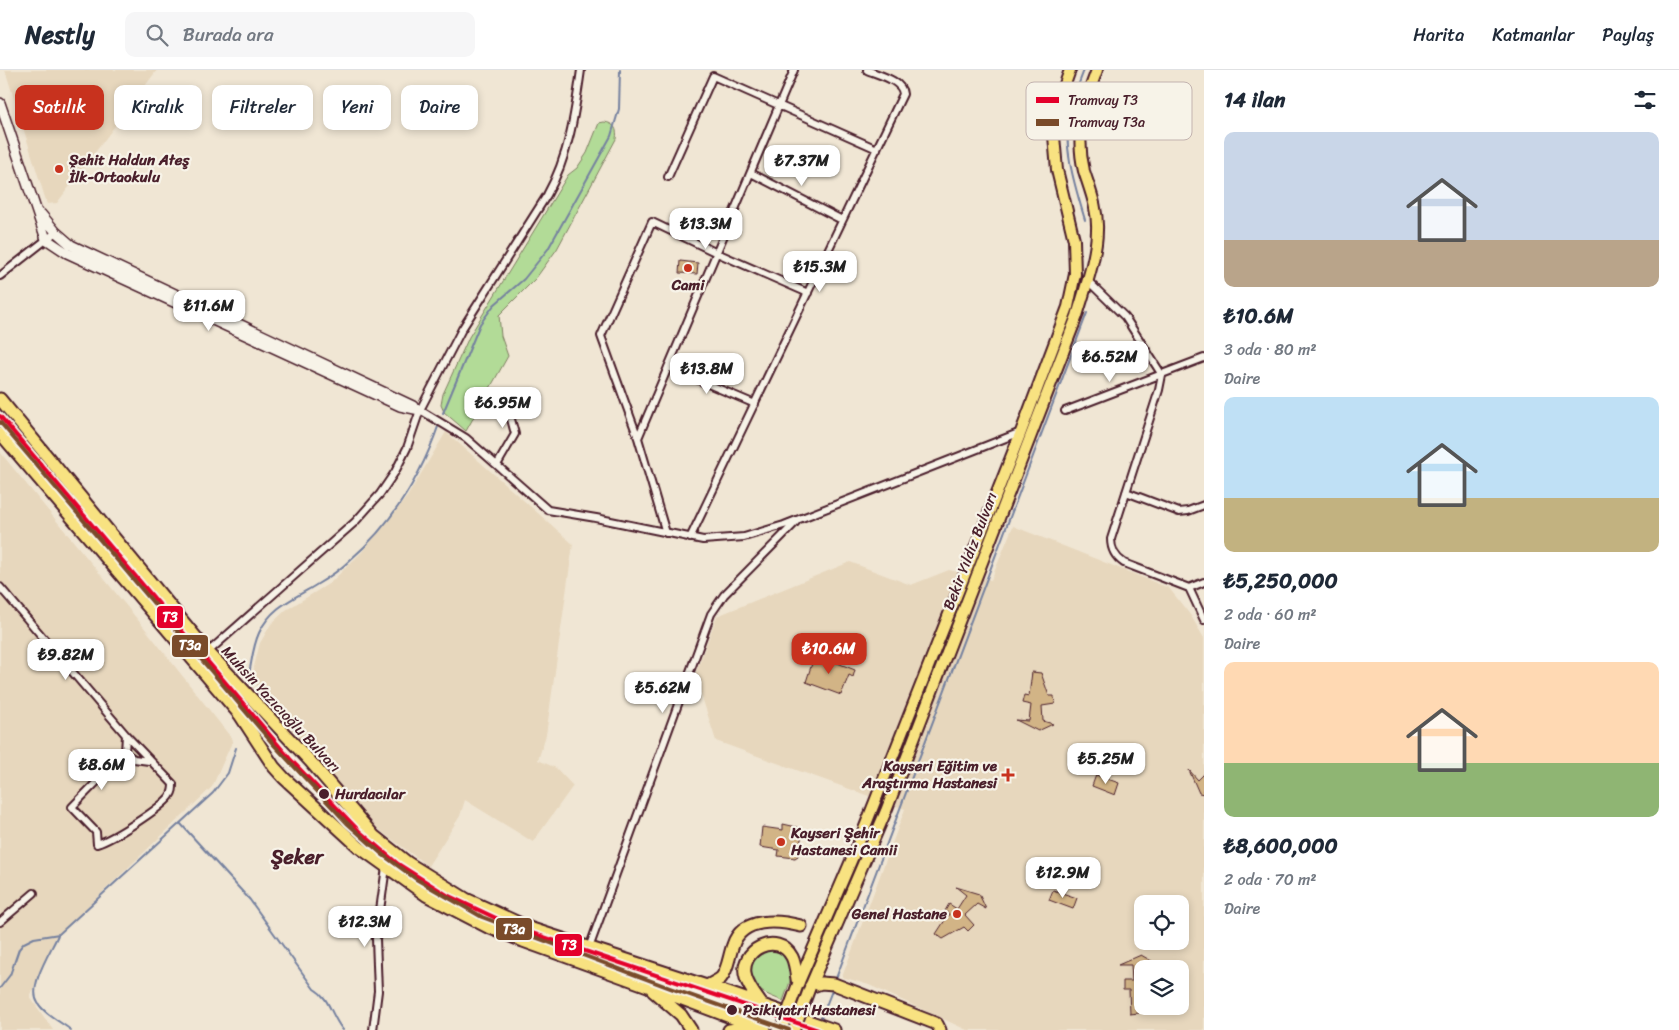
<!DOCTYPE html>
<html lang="tr">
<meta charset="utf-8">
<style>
body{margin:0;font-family:Sriracha,sans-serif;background:#f6f6f7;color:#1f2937;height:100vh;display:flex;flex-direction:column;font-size:19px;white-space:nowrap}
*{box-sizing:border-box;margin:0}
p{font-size:16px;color:#747a83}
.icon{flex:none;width:28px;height:28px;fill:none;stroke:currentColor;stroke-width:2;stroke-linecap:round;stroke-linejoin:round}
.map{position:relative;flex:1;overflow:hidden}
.sheet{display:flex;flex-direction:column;background:#fff;width:475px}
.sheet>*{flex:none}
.guide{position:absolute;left:15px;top:15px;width:475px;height:45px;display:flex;gap:10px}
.tools{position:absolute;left:1134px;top:825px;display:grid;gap:10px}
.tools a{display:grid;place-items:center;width:55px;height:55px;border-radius:10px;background:#fff;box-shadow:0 2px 8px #0003;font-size:25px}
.price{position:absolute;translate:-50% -42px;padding:0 11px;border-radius:10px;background:#fff;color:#222;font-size:16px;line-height:32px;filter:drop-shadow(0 1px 2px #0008)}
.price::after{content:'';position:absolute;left:50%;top:30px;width:15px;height:11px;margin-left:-8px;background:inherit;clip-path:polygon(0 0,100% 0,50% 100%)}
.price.selected{background:#c8321e;color:#fff}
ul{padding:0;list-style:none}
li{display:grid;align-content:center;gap:10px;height:265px;padding:0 20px}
li span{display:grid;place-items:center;height:155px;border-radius:10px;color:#555}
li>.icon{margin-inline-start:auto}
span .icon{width:90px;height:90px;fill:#fffc;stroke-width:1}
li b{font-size:21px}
h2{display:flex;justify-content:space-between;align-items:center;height:60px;padding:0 20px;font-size:21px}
.chip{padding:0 18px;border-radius:10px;background:#fff;box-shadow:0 2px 8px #0003;font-size:18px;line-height:45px}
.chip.selected{background:#c8321e;color:#fff}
header{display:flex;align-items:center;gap:30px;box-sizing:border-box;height:70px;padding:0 25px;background:#fff;border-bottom:1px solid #e0e1e3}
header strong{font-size:24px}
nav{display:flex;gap:28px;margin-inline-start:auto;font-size:18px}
.search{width:350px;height:45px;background:#f6f6f7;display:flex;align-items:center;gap:12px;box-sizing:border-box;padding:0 18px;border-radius:10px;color:#747a83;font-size:19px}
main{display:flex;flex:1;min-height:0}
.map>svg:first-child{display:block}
.built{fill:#e7d7bd;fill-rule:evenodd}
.green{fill:#b2db97;stroke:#7e7d61}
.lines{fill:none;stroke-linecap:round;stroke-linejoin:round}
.stream{stroke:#75819f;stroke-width:2}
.building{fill:#d2b486;stroke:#4a1f2b}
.street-casing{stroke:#4a1f2b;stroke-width:10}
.secondary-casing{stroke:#4a1f2b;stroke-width:12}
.primary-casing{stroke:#4a1f2b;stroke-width:14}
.highway-casing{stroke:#4a1f2b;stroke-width:15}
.street{stroke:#f7f3e8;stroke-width:6}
.secondary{stroke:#f7f3e8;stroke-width:9}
.primary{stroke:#f8e281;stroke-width:10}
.highway{stroke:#f8e281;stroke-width:11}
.primary-bridge-casing{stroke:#4a1f2b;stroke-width:14;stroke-linecap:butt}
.primary-bridge{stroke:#f8e281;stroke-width:10}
.tram-1-casing{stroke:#f7f3e8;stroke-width:8}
.tram-2-casing{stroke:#f7f3e8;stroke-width:8}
.tram-1{stroke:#e4002b;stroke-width:4}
.tram-2{stroke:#7a4b2a;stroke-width:4}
.poi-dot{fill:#c8321e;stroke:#f7f3e8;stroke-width:2}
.stop-dot{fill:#4a1f2b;stroke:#f7f3e8;stroke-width:2}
.labels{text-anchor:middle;stroke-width:4.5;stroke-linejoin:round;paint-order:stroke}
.poi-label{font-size:15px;font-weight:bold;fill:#4a1f2b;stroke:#f7f3e8;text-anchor:start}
.street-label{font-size:15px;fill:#4a1f2b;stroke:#f7f3e8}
.stop-label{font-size:15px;font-weight:bold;fill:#4a1f2b;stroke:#f7f3e8;text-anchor:start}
.district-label{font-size:20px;font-weight:bold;fill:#4a1f2b;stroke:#f7f3e8}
.key{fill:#f7f3e8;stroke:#c3b3af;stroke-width:1}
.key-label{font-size:14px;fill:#4a1f2b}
.line-badge{stroke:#f7f3e8;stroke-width:2}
.badge-label{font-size:14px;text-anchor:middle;font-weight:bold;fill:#fff}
</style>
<header>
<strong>Nestly</strong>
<div class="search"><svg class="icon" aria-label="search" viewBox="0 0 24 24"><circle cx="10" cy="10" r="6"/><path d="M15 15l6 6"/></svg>Burada ara</div>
<nav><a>Harita</a><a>Katmanlar</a><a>Paylaş</a></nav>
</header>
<main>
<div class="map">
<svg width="1204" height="960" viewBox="0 0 1204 960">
<rect width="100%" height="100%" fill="#f0e6d4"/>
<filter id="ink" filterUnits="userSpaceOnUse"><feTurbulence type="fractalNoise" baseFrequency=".02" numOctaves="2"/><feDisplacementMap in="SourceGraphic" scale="10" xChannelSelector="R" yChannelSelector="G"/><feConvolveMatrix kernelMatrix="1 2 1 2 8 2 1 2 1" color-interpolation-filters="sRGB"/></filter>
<g filter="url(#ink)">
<path class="built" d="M5 0H157L57 133 47 134Z
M446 362 573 474 546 665 538 690 556 698 573 716 533 772 465 730 460 746 428 796 382 762 355 737 331 710 255 613 254 597 260 573 271 554 286 540 330 513 361 483 407 427Z
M0 382 147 561 233 670 212 717 55 868 30 927 53 960H0Z
M1013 456 1169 518 1191 546 1204 568V960H967L869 915 842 907 905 739 716 671 695 605 717 546 850 492 911 515 949 500 991 510ZM1142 834H1180V871H1142ZM1142 899H1180V936H1142Z"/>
<path class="green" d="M604 52C614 53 618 59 616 69L557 179 536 208 499 245 501 266 508 286 466 361 444 342 441 335 443 324 469 267 568 105 577 98 587 83 599 53Z
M767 880H777L788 887 792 906 783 931C776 928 767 925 761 921 742 908 750 888 767 880Z"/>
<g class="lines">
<path class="stream" d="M1084 0C1079 14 1072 29 1069 44 1063 80 1075 116 1085 150
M443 343 480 254 494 235 524 209 548 179 611 66 619 39 620 0
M249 604C252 590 253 576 259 563 271 537 293 529 316 515 328 508 340 500 350 490 392 454 421 406 439 354
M180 753 250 830 314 919C330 928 331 946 343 960
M58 865C51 881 27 917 38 933 44 944 61 952 71 960
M835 911 1087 243
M0 918 10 905 19 879 24 873 34 868 59 864 213 723 228 703 236 678
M820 951 833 918"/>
</g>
<path class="building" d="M680 191 698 193 697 204 679 203Z
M815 584 855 600 853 607 849 605 841 625 806 612Z
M1032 602 1041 603 1049 626H1054L1055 634 1042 636 1043 651 1053 654 1038 661 1016 650 1029 651 1031 635 1022 633 1024 625 1029 626Z
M1189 700 1198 710 1204 704V724L1199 723Z
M1096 705 1119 713 1115 725 1092 716Z
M783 754 801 758V777H799L798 786 795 788 778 786 779 780 760 777 762 757 783 760Z
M956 817 979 824 986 839 977 834 965 845 974 855 968 861 964 857 943 869 936 864 949 844 945 841 949 834 957 839 966 825Z
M1053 820 1077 828 1073 839 1049 830Z
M1141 885 1155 893 1145 895V899H1142V935L1139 943 1130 944 1129 920H1123V911H1132L1131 895H1118Z"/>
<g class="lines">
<g class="street-casing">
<path id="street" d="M751 103 842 150
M668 107 713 6 877 79
M0 206 56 162
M1087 210 1125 247 1162 305 1159 320 1111 469C1111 480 1115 487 1124 493L1189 518 1204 550
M668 297 755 334
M420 340 466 368 548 440 596 448 703 470 744 467 784 455 1021 362
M1065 341 1204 288
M638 368 794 0
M497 395 515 364 504 323
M1126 422 1179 442 1188 441 1204 435
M666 463 638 368 601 266 652 152 717 183 808 223
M690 468 903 24C902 10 878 5 867 0
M0 517 126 665 173 714C173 719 173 722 170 726 160 739 113 769 97 774L96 762 72 737 125 683 126 665
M1189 518 1204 512
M208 582 355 452 380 424 395 402 407 378 420 340 462 259 547 125C569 86 575 43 581 0
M125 683 134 689 149 691
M0 852 34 823
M589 878 711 544 724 525 796 452
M373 960 378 921 376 869 386 797"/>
</g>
<g class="secondary-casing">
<path id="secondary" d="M0 33 46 169 67 183 400 336 420 340
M41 144 56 162 71 175 413 336"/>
</g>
<g class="primary-casing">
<path id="primary" d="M798 914 857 777 1021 362 1068 237 1075 204 1074 170 1057 100 1054 66 1058 34 1070 0
M810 917 886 741 1077 246C1084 222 1097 186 1097 160 1098 139 1090 120 1084 101 1075 64 1084 34 1097 0"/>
</g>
<g class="highway-casing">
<path id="highway" d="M0 329 208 582 310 691 374 766 408 793 466 829 532 859 731 924 834 960
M0 363 240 645 274 697 284 708 359 777 426 825 488 857 523 871 645 915 765 960
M707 916C711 914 717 911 721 908 728 900 729 885 733 875 742 847 778 850 801 856
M810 917 821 913 834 914 937 954 940 960
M653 921 681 945 691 960
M762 935C756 926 749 918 746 908 737 880 778 860 792 887 796 895 796 906 798 914
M729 960 751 957"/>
</g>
<use href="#street" class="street"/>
<use href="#secondary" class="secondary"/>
<use href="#primary" class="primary"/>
<use href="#highway" class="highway"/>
<g class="primary-bridge-casing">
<path id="primary-bridge" d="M781 960 798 914
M794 960 810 917"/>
</g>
<use href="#primary-bridge" class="primary-bridge"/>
<g class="tram-1-casing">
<path id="tram-1" d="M0 346 291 690 359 761 398 794 447 825 517 858 818 960"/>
</g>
<g class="tram-2-casing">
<path id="tram-2" d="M0 352 274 675 347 753 383 785 416 809 482 847 670 918 789 960"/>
</g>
<use href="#tram-1" class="tram-1"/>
<use href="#tram-2" class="tram-2"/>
</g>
</g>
<g class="poi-dot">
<circle cx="59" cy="99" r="5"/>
<circle cx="688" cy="198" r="5"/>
<path d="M1005.5 697.5h5v5h5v5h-5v5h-5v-5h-5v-5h5z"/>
<circle cx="781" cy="772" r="5"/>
<circle cx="957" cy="844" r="5"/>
</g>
<g class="stop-dot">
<circle cx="324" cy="724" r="6"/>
<circle cx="732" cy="940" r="6"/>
</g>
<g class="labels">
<g class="poi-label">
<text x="69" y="95">Şehit Haldun Ateş<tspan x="69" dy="17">İlk-Ortaokulu</tspan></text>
<text x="688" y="220" text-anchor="middle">Cami</text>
<text x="997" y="701" text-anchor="end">Kayseri Eğitim ve<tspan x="997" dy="17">Araştırma Hastanesi</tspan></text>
<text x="791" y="768">Kayseri Şehir<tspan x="791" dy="17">Hastanesi Camii</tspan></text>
<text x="947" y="849" text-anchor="end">Genel Hastane</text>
</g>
<g class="street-label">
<text transform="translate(970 481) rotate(-69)" y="5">Bekir Yıldız Bulvarı</text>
<text transform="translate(281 639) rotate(47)" y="5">Muhsin Yazıcıoğlu Bulvarı</text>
</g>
<g class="stop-label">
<text x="335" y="729">Hurdacılar</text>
<text x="743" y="945">Psikiyatri Hastanesi</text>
</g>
<g class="district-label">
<text x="297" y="794">Şeker</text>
</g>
</g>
<rect x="1026" y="12" width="166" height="58" rx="8" class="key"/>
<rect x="1036" y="27" width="23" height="6" fill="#e4002b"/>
<rect x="1036" y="49" width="23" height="7" fill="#7a4b2a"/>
<g class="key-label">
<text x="1068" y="35">Tramvay T3</text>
<text x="1068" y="57">Tramvay T3a</text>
</g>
<g class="line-badge">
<rect x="156" y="535" width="28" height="24" rx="5" fill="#e4002b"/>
<rect x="171" y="564" width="38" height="24" rx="5" fill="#7a4b2a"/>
<rect x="495" y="847" width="38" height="24" rx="5" fill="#7a4b2a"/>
<rect x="554" y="863" width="29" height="24" rx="5" fill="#e4002b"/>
</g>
<g class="badge-label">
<text x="170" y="552">T3</text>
<text x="190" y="580">T3a</text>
<text x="514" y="864">T3a</text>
<text x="569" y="880">T3</text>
</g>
</svg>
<div class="tools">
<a><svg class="icon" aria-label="locate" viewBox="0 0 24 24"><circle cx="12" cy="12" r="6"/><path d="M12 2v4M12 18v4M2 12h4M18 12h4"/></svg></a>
<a><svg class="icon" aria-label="layers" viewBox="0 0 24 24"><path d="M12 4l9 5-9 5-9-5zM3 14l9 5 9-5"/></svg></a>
</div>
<b class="price" style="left:802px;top:117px">₺7.37M</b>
<b class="price" style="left:706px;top:180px">₺13.3M</b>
<b class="price" style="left:820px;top:223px">₺15.3M</b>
<b class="price" style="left:209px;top:262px">₺11.6M</b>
<b class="price" style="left:1110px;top:313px">₺6.52M</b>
<b class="price" style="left:707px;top:325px">₺13.8M</b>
<b class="price" style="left:503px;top:359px">₺6.95M</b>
<b class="price selected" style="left:829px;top:605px">₺10.6M</b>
<b class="price" style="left:66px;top:611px">₺9.82M</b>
<b class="price" style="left:663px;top:644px">₺5.62M</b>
<b class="price" style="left:1106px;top:715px">₺5.25M</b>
<b class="price" style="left:102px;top:721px">₺8.6M</b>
<b class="price" style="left:1063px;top:829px">₺12.9M</b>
<b class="price" style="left:365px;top:878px">₺12.3M</b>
<div class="guide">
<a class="chip selected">Satılık</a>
<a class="chip">Kiralık</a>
<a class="chip">Filtreler</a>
<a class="chip">Yeni</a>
<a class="chip">Daire</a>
</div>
</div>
<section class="sheet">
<h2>14 ilan<svg class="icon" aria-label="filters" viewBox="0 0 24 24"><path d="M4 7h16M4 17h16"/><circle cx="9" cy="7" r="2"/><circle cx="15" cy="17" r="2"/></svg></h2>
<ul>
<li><span style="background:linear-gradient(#c9d6e8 70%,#b9a48a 0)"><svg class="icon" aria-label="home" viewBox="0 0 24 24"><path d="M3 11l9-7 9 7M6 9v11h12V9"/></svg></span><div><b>₺10.6M</b><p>3 oda · 80 m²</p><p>Daire</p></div></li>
<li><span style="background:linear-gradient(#bfe0f5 65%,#c2b280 0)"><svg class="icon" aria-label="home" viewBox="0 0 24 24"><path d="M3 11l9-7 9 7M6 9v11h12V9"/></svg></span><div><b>₺5,250,000</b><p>2 oda · 60 m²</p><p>Daire</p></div></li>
<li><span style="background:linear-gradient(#ffd9b3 65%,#8fb573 0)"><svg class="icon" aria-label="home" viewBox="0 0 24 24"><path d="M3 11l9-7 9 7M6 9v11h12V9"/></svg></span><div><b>₺8,600,000</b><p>2 oda · 70 m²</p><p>Daire</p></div></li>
</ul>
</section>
</main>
